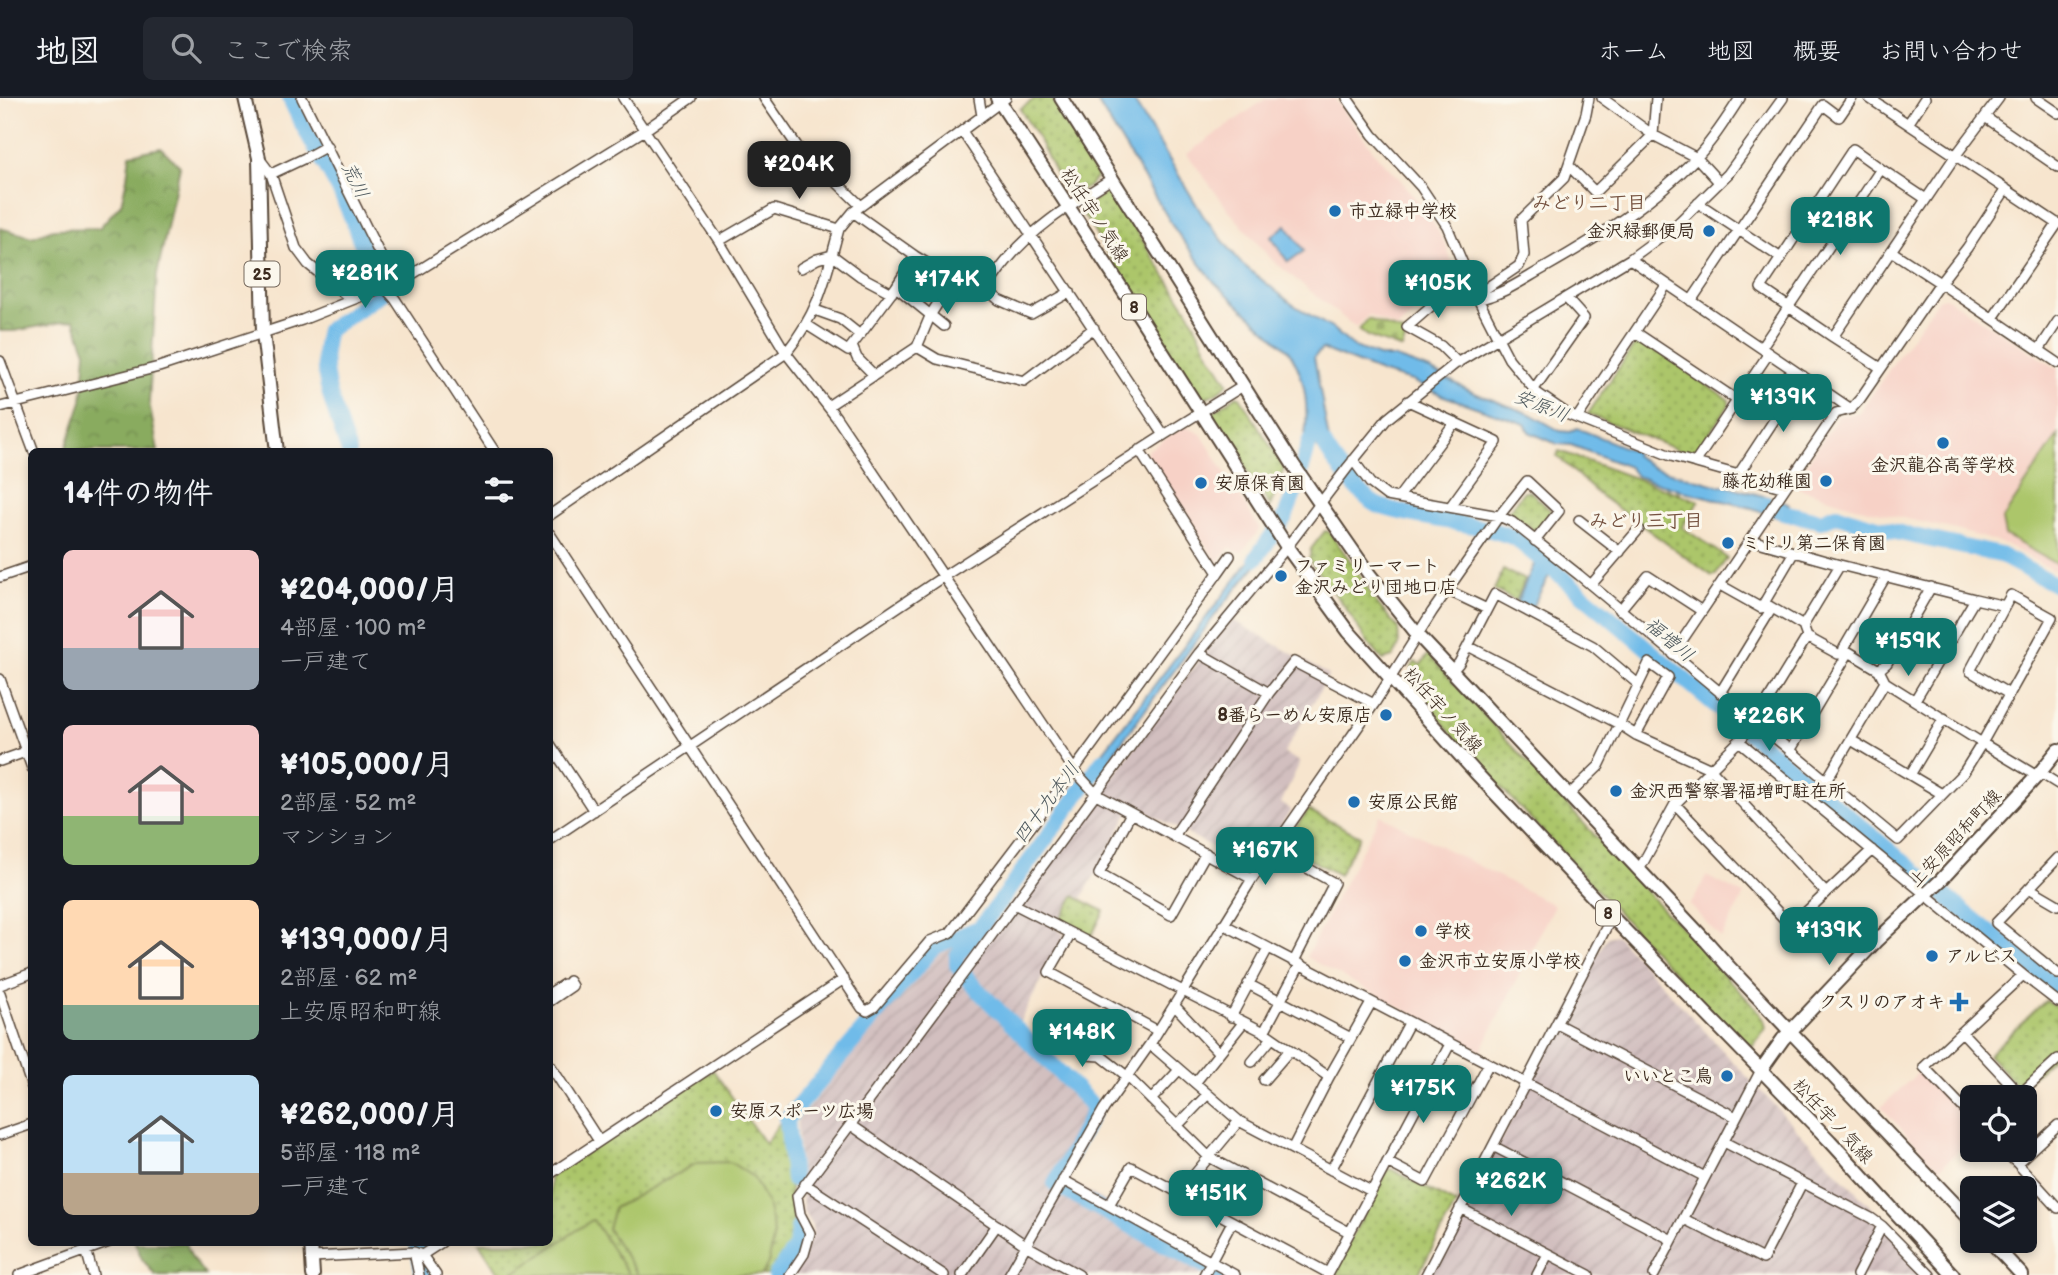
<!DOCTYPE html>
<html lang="ja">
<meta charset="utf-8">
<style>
body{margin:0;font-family:"Balsamiq Sans","Klee One",sans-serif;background:#242831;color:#f1f3f6;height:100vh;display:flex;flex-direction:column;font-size:26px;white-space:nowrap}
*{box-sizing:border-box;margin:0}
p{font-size:23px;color:#9ea1a6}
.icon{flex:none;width:38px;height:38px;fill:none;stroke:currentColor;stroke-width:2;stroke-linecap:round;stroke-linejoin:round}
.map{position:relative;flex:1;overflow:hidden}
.side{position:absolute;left:28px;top:350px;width:525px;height:798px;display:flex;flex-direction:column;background:#171b24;border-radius:10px;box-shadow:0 4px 10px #0003}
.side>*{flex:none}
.buttons{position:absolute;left:1960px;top:987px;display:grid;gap:14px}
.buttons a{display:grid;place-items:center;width:77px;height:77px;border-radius:10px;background:#171b24;box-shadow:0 4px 10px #0003;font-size:35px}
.price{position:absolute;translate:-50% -60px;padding:0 16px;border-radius:14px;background:#0f766e;color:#fff;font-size:23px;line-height:46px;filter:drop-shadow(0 2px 4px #0008)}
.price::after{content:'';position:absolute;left:50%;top:42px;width:21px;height:16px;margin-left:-10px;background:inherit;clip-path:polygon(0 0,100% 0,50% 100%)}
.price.current{background:#222;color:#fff}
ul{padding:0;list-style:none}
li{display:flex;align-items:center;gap:21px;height:175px;padding:0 35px}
li span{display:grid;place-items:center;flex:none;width:196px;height:140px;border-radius:10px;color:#555}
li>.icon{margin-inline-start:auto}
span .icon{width:84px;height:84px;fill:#fffc;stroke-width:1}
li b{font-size:30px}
h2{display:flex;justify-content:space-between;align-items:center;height:84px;padding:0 35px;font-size:30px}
header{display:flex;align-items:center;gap:42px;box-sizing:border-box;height:98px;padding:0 35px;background:#171b24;border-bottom:2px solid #363941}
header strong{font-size:33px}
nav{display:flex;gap:38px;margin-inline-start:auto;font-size:24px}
.search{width:490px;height:63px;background:#242831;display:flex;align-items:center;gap:18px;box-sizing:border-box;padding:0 24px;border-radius:10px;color:#9ea1a6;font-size:26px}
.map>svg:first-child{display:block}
.built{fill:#f7d1c6}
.industrial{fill:url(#industrial-furrows)}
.grass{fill:url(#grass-dots);stroke:#747844;stroke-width:2}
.forest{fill:url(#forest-crowns);stroke:#626a3e;stroke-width:2}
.cemetery{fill:url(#cemetery-stones);stroke:#747844;stroke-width:2}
.garden{fill:#acc66b;stroke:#747844;stroke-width:2}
.water{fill:#70bbe9;stroke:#567284;stroke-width:2}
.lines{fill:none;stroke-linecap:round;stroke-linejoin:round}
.river{stroke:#70bbe9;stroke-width:16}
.minor-casing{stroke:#574638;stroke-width:12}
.major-casing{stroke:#574638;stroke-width:16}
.minor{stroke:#fff;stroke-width:9}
.major{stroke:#fff;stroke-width:12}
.poi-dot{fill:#1f6fb2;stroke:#fbf7ec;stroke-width:2.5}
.labels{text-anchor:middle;stroke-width:6;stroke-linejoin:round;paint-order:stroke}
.shield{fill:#fbf7ec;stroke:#75685c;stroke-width:2}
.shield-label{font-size:16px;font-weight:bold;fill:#3b2a1e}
.poi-label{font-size:18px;font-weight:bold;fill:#3b2a1e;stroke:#fbf7ec;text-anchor:start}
.street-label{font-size:18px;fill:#3b2a1e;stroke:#fbf7ec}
.water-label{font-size:19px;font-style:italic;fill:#4b565b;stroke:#fbf7ec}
.neighbourhood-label{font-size:19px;font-weight:bold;fill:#755240;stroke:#fbf7ec}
</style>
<header>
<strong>地図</strong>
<div class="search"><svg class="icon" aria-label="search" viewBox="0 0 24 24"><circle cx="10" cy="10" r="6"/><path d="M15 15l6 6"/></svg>ここで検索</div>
<nav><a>ホーム</a><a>地図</a><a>概要</a><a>お問い合わせ</a></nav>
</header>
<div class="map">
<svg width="2058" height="1177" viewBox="0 0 2058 1177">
<defs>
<pattern id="industrial-furrows" width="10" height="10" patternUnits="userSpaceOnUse" patternTransform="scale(1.75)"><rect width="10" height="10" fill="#d2bfbf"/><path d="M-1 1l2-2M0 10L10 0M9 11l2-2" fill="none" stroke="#b5a4a4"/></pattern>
<pattern id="grass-dots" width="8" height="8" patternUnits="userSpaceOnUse" patternTransform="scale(1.75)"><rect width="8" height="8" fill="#acc66b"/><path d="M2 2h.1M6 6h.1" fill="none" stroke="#8da157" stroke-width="1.8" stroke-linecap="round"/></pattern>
<pattern id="forest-crowns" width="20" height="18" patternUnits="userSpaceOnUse" patternTransform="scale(1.75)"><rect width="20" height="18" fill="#89ab5f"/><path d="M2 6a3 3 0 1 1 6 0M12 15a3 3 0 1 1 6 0" fill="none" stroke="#718b4e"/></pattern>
<pattern id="cemetery-stones" width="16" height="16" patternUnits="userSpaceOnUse" patternTransform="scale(1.75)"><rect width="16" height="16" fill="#acc66b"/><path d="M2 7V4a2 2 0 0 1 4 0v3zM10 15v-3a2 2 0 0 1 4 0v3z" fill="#8da157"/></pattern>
</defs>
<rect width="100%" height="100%" fill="#fbf7ec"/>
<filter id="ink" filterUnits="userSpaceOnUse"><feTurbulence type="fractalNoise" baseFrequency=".0143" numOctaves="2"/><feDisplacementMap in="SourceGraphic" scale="14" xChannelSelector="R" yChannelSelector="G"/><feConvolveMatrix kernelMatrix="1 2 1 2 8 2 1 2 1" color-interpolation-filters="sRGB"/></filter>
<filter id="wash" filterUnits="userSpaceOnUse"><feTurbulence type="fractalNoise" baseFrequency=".00686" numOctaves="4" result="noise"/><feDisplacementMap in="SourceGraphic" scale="28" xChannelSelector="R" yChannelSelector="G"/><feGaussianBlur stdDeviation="1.57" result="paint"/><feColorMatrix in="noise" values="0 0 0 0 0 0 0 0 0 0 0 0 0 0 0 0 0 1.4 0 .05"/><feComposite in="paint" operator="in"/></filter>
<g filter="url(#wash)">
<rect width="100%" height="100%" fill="#f7e5ce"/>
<path class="built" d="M1267 0H1334L1379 60 1399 80 1430 119 1446 148 1457 178 1397 230 1368 217 1356 230 1271 161 1230 114 1187 56Z
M1945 199 2058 271V475L2005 446 1956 432 1864 411 1792 388 1838 318 1859 315 1938 201Z
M1184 328 1201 336 1260 431 1242 454 1236 453 1230 449 1218 465 1146 359 1147 353Z
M1380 717 1554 807 1481 953 1306 859Z
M1706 778 1744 797 1721 840 1689 806 1694 801Z
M1922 971 1972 1025V1040L1939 1071 1881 1009Z"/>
<path class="industrial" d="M1233 522 1329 577 1284 655 1300 664 1281 705 1291 712 1255 764 1245 766 1133 707 1082 800 1074 797 1057 831 1065 837 1019 925 1095 1007 1096 1011 1094 1016 1062 1079 1235 1177H793L813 1135 812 1127 803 1112 797 1024 935 853 1011 817 1211 546Z
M1616 837 1737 968 1935 1177H1430L1607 839Z"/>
<path class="grass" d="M1036 0H1052L1097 79 1088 89 1072 97 1056 76 1037 38 1020 11Z
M1107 94 1112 95 1190 216 1206 250 1228 285C1222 293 1208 300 1198 302L1080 111Z
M1639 240 1729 302V307L1693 358 1588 316Z
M1236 298 1240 299 1284 370 1278 390 1270 408 1212 320 1213 314Z
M1559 353 1699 403 1682 429 1727 460 1716 477 1712 478 1598 396 1557 358Z
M1524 393H1530L1550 412C1551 419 1543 431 1537 434L1508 414Z
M1325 433 1329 434 1352 465 1375 503 1398 530 1399 547 1393 559 1383 562 1368 545 1345 509 1309 462 1311 451Z
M1503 472 1525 482 1516 503 1494 492Z
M1428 556 1667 816 1701 847 1722 875 1755 909 1764 922 1766 930 1753 948 1734 938 1459 645 1432 611 1412 590 1410 585 1416 575 1411 570 1415 564 1421 567Z
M1308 712 1360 738 1339 777 1288 750 1287 742Z
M1074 798 1104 813 1090 841 1059 824Z
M2046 902 2058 910V955L2023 987H2017L1988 957Z
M713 972 765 1046 783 1020 795 1139 794 1146 771 1177H500L479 1145 550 1144V1078Z
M1391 1071 1456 1106 1418 1177H1332L1387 1072Z"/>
<path class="forest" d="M161 50 180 68 157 177 149 304 158 353H65L82 303 86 254 74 222 14 233H0V130L32 139 53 131 99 130 121 106 127 80 130 56Z
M135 1145H186L192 1160 205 1177H155L142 1161Z"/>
<path class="cemetery" d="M1368 221 1407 236 1402 251 1367 238 1359 232Z"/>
<path class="garden" d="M2058 337V467L2005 437 2002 422Z
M730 1064 753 1079 767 1105 774 1135 769 1163 762 1177H638L608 1131 614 1110 697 1065Z
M593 1122 629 1177H511L592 1122Z"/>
<path class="water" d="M1095 0H1132L1204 119 1241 165 1292 206 1333 231 1352 248 1381 259H1393L1430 272 1472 294 1530 316 1560 333 1570 334 1577 330 1636 354 1635 357 1652 369 1720 388H1727L1786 404 1789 406 1779 420 1752 410 1683 393 1636 378 1629 369 1571 347 1557 346 1529 334 1525 326 1441 297 1412 283 1383 275 1322 251 1314 259 1332 359 1337 361 1333 369 1316 348 1311 349 1309 362H1304C1302 350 1305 340 1306 328 1308 301 1303 274 1288 252L1215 185 1176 133Z
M1286 127 1304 153 1288 164 1271 139Z
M1293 388 1299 390 1300 393 1284 428 1277 423Z
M1267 440 1268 453 1219 512 1092 684 1087 675Z
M1535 464 1550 476 1531 511 1517 504Z"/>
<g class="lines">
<path class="river" d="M290 0C304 35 327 66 343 100 356 127 365 157 376 186
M1324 346C1332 362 1361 399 1377 407 1389 412 1402 414 1414 417 1447 424 1483 427 1515 440L1895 757 2058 890
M349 354C336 315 316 273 328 232L382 195
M1766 406 1783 414 1821 423 1836 417 1891 433 2000 457 2058 488
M1256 460 1285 419 1296 391 1310 342
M793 1082 787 1021 934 849 976 831
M1055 1086 1093 1014 1090 1005 971 885 957 867V858L997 808 1103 662
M1064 1092 1222 1177
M417 1144 423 1177
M776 1177 796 1149 798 1130"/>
</g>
</g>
<g filter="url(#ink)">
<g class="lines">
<g class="minor-casing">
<path id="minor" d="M302 0 395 187
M623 0 719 143 774 111 839 131 853 114 1006 0
M764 0 808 64 812 69 823 71 861 108
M979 0 982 18
M1347 0 1373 37 1421 89 1447 128 1476 197 1498 240 1509 261 1537 295 1569 317 1671 358 1785 390 1836 315 1851 311 1860 301 1940 185 2058 265
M1602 0 1653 37 1697 60 1719 84
M1869 0 2058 126
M2036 0 2058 15
M1985 19 2058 69
M1908 26 1925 0
M962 33 1164 337 1243 288
M259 60 271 76 296 150 308 166 352 202 384 189 395 201 495 354
M1569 68 1595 94 1653 37 1656 0
M271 76 305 60 327 48
M1698 105 1781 160
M853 114 915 158 937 171 986 191C993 181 1000 170 1009 160 1036 127 1076 104 1111 81
M719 143 786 255 836 319 1074 672 1096 696 1252 781 1374 606
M1891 153 1940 185 1967 150 2006 91
M1630 161 1851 311
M801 170 817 161 832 157 860 178 892 195
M384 189 395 187 645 32 691 0
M896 189 944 228
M986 191 999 202 1031 216 1070 194
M1476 197 1519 168 1524 157 1521 122 1564 80 1586 16 1589 0
M1479 201C1503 197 1524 181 1546 169 1599 139 1652 105 1695 61 1712 44 1727 20 1740 0
M1691 203 1823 7 1839 19 1852 0
M815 212 840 221 860 237
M1993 220 2058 125
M807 227 848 253 896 189 915 158
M1635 234 1737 302
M1833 239 1761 190 1853 51 1881 71
M852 248 857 260 874 277
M917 249 931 216 956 177
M1761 250 1881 71 1926 101
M2039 252 2058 223
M0 263 34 354
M1458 265 1441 248 1407 229 1468 176
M1881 270 1833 239 1956 57 1999 0
M1534 291 1584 220 1566 200
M1408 303 1497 344 1450 409
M828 308 917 249 937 261 1024 283 1094 230
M0 309 159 269 302 222 352 202
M1577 320 1667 186
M1353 362 1370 385 1387 398 1499 418 1527 383 1559 413 1535 443
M1695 365 1769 255
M1738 377 1803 278
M1398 400 1455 324
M550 417 786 255C820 212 825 182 839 131
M1579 422 1620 454
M550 436 862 910 867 913 874 909 930 843 950 835 1074 672 1218 475 1139 352
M1751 442 1840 467 1975 501 1915 602
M1218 475 1230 458
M0 479 32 468
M1591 487 1639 431
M1720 487 1761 510 1769 508 1803 528 1807 539 1838 556 1849 554 1879 572 1885 584 1982 645 2052 520 2011 497 1970 573 2009 596
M1447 492 1487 511
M1975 501 2005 508
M1761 510 1794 454
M1620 512 1648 478 1702 513
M1803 528 1840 467
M1468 548 1619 626 1636 637 1711 671 1826 795
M1199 555 1269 595 1294 564 1374 606 1432 514 1499 418 1512 424 1579 477 1898 742 1964 674 1982 645 2037 678H2045L2058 686
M1843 555 1844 550 1886 478
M1673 556 1785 390
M1879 572 1887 565 1931 489
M1452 573 1459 565 1495 496 1593 548 1638 586
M0 581 32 670
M1720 595 1772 510
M1851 642 1942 696
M1739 643 1755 624 1807 539
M550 646 594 713
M1790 653 1849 554
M0 663 31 652
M1910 677 1944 620
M1826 683 1885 584
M1570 696 1599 668 1649 565 1668 579 1636 637
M1675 706 1791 828 1872 752
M1131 715 1099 776 1171 817 1206 755
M1174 738 1269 595
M550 742 944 478 1164 337
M1273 751 1334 785 1294 863
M2058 760 1996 825 2058 876
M1639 772 1675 706 1739 643 2023 877
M1252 781 1183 893 1264 934 1329 979
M2029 790 2058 807
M1223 826 1705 1079
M1071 836 1049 874 1158 933
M1248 886 1351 940
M0 887 32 875
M0 895 32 989
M550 895 564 886
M550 903 572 888 569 883
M1174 907 1219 955
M1231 919 1268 850
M1557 926 1736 1019
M1067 929 1086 957 1101 958 1128 979 1209 1059 1349 1134
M1264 934 1300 866
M1962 934 2020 996
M1150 946 1239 1023
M1252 964 1272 940
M550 967 599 1043
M1264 982 1290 952
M1195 985 1243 925
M2018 998 2058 961
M1151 1002 1179 972
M1972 1019 1924 969 2023 877 2058 904
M851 1027 1027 1148 1079 1177
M1177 1028 1208 996
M0 1037 32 1026
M1724 1044 1871 1120 1882 1128 1930 1177
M1493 1048 1672 1142
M1292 1051 1329 979 1371 905
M2003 1052 2017 1065 2058 1027
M1387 1064 1425 1084 1488 967
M2017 1065 2058 1110
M1331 1072 1409 925
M550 1076 844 881
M1063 1082 1235 1177
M805 1086 944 1177
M1179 1095 1239 1023 1371 1093
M1109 1107 1131 1069 1328 1175
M1460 1110 1589 1177
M1684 1121 1763 1161 1802 1085
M84 1144 93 1177
M414 1154 419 1177
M422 1157 442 1144
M312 1159 414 1154 422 1157 436 1177
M19 1177 109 1144
M790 1177 804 1156 810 1135 800 1116 797 1098 966 872 1199 555 1287 449 1348 369 1387 321 1455 266 1630 161 1675 128 1728 76 1783 0
M962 1177 997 1127
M1009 1177 1104 1011 1150 946 1183 893 1014 806
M1204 1177 1232 1124
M1327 1177 1450 946
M1426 1177 1607 828 1613 820
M1537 1177 1548 1156
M1654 1177 1761 972
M1857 1177 1882 1128"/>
</g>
<g class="major-casing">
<path id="major" d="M245 0 259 60 263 235 277 354
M997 0 1117 183 1287 449 1349 534 1476 675 1613 820 1830 1043 1953 1177
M1061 0 1294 368 1369 476 1418 537 1707 844 1729 869 1972 1124
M1761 972 1783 941 1875 844 1941 782 2037 678 2058 652
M1990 1143 2022 1177
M311 1144 313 1177"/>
</g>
<use href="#minor" class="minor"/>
<use href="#major" class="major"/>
</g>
</g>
<g class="poi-dot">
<circle cx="1335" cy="113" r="7"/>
<circle cx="1709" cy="133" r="7"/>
<circle cx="1943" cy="345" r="7"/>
<circle cx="1826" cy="383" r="7"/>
<circle cx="1201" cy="385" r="7"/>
<circle cx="1728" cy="445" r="7"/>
<circle cx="1281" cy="478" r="7"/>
<circle cx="1386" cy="617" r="7"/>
<circle cx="1616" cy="693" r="7"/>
<circle cx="1354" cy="704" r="7"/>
<circle cx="1421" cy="833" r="7"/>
<circle cx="1932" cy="858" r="7"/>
<circle cx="1405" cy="863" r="7"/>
<path d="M1955.5 893.5h7v7h7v7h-7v7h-7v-7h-7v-7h7z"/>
<circle cx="1727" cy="978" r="7"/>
<circle cx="716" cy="1013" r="7"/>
</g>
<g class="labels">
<g class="shield">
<rect x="244.5" y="163.5" width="35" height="25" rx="5"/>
<rect x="1122" y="196.5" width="24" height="25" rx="5"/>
<rect x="1596" y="802.5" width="24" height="25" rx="5"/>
</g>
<g class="shield-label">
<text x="262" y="182">25</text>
<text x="1134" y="215">8</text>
<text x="1608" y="821">8</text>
</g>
<g class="poi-label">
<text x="1349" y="119">市立緑中学校</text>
<text x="1695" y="139" text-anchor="end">金沢緑郵便局</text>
<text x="1943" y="373" text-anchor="middle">金沢龍谷高等学校</text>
<text x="1812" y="389" text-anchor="end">藤花幼稚園</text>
<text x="1215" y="391">安原保育園</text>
<text x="1742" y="451">ミドリ第二保育園</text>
<text x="1295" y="474">ファミリーマート<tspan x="1295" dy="21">金沢みどり団地口店</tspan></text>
<text x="1372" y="623" text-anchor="end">8番らーめん安原店</text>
<text x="1630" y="699">金沢西警察署福増町駐在所</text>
<text x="1368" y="710">安原公民館</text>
<text x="1435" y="839">学校</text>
<text x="1946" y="864">アルビス</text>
<text x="1419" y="869">金沢市立安原小学校</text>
<text x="1945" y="910" text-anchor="end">クスリのアオキ</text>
<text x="1713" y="984" text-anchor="end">いいとこ鳥</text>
<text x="730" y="1019">安原スポーツ広場</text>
</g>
<g class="street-label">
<text transform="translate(1095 117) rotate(57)" y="6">松任宇ノ気線</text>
<text transform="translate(1443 612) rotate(48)" y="6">松任宇ノ気線</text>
<text transform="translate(1955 740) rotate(-47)" y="6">上安原昭和町線</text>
<text transform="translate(1833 1023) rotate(47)" y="6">松任宇ノ気線</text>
</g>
<g class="water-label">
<text transform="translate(356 82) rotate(64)" y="7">荒川</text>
<text transform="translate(1542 307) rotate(22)" y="7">安原川</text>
<text transform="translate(1670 541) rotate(40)" y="7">福増川</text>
<text transform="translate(1046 704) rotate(-53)" y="7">四十九本川</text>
</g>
<g class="neighbourhood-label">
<text x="1589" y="111">みどり二丁目</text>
<text x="1646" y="429">みどり三丁目</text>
</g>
</g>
</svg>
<div class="buttons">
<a><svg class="icon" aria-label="locate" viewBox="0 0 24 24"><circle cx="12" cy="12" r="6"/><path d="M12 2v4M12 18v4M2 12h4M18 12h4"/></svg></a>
<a><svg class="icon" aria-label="layers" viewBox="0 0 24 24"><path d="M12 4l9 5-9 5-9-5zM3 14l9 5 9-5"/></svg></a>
</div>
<b class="price current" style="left:799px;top:103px">¥204K</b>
<b class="price" style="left:1840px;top:159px">¥218K</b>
<b class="price" style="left:365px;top:212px">¥281K</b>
<b class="price" style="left:947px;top:218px">¥174K</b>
<b class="price" style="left:1438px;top:222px">¥105K</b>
<b class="price" style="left:1783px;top:336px">¥139K</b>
<b class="price" style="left:1908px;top:580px">¥159K</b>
<b class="price" style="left:1769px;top:655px">¥226K</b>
<b class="price" style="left:1265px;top:789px">¥167K</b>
<b class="price" style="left:1829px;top:869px">¥139K</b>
<b class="price" style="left:1082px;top:971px">¥148K</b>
<b class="price" style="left:1423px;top:1027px">¥175K</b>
<b class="price" style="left:1511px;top:1120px">¥262K</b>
<b class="price" style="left:1216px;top:1132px">¥151K</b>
<section class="side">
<h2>14件の物件<svg class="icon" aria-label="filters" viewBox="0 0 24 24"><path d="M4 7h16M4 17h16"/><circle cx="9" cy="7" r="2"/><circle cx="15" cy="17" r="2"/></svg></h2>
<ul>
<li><span style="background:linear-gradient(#f6c9c9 70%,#9aa5b1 0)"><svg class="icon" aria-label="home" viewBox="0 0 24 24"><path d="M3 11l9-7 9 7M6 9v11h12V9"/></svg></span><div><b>¥204,000/月</b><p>4部屋 · 100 m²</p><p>一戸建て</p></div></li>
<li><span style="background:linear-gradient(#f6c9c9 65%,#8fb573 0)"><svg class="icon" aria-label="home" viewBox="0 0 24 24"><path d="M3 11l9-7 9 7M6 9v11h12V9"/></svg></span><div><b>¥105,000/月</b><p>2部屋 · 52 m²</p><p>マンション</p></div></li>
<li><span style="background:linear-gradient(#ffd9b3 75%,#7fa58c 0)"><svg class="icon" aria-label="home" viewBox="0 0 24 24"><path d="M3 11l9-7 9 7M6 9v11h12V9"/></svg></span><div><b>¥139,000/月</b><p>2部屋 · 62 m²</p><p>上安原昭和町線</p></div></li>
<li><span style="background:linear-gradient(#bfe0f5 70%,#b9a48a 0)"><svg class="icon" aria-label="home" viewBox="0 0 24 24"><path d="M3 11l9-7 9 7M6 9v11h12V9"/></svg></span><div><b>¥262,000/月</b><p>5部屋 · 118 m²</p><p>一戸建て</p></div></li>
</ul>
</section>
</div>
